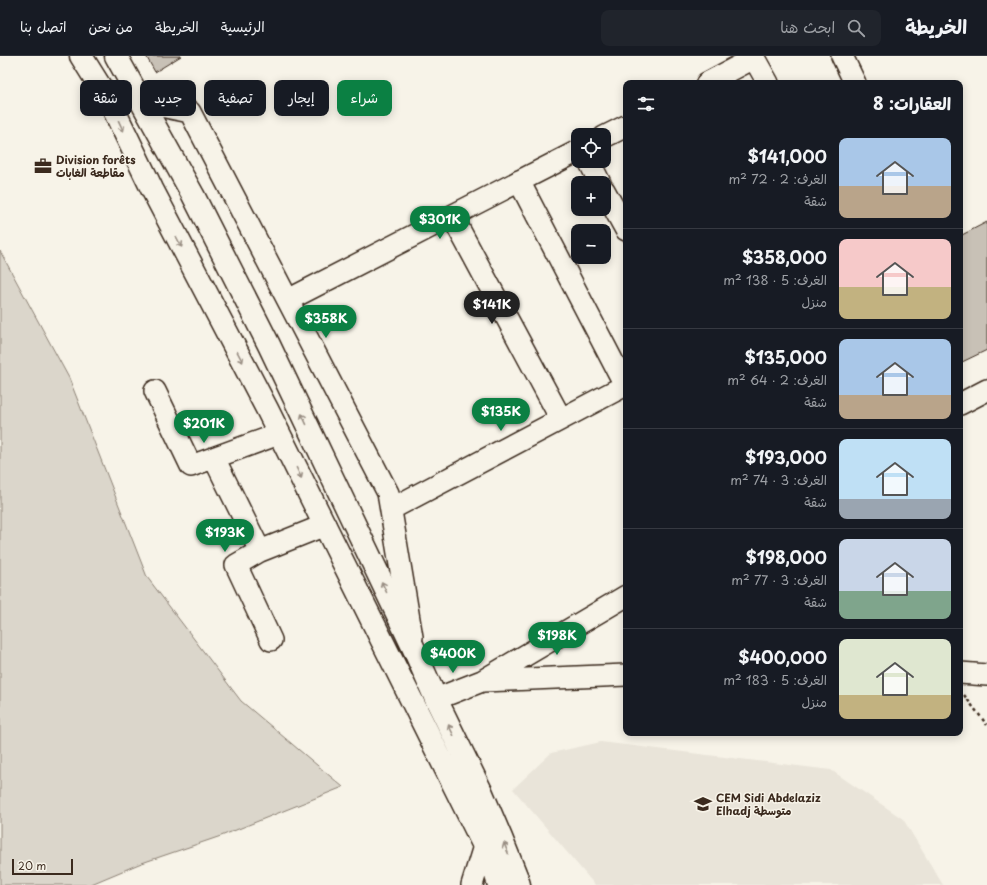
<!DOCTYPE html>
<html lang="ar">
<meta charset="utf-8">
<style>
body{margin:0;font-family:"Playpen Sans","Playpen Sans Arabic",sans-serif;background:#20242c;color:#f1f3f6;direction:rtl;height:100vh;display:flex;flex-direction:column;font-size:15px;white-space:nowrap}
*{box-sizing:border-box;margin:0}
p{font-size:13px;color:#9ea1a6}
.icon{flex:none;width:22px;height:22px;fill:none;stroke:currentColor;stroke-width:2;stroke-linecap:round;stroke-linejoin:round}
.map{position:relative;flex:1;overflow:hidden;direction:ltr}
.panel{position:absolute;left:623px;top:24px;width:340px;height:656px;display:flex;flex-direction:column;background:#171b24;border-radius:8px;box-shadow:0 2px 10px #0003;direction:rtl}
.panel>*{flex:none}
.banner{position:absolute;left:12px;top:24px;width:380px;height:36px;direction:rtl;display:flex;gap:8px}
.tools{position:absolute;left:571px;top:72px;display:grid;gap:8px}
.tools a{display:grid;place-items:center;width:40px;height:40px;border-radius:8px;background:#171b24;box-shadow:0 2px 10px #0003;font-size:20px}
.scale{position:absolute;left:12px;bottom:10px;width:61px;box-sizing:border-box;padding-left:4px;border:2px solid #3b2a1e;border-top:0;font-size:11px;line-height:14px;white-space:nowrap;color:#3b2a1e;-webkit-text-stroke:3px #f7f3e8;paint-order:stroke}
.price{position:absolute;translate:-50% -34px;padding:0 9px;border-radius:14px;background:#0b8043;color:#fff;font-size:13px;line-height:26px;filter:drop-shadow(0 1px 2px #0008)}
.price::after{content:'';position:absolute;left:50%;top:24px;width:12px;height:9px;margin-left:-6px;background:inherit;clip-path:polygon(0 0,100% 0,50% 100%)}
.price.selected{background:#222;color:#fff}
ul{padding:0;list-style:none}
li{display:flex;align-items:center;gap:12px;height:100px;padding:0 12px}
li+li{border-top:1px solid #363941}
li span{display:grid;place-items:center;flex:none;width:112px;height:80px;border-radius:8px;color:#555}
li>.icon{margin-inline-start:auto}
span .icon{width:48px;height:48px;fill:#fffc;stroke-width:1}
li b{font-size:17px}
h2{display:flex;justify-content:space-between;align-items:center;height:48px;padding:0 12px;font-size:17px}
.pill{padding:0 14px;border-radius:8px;background:#171b24;box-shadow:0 2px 10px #0003;font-size:14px;line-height:36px}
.pill.selected{background:#0b8043;color:#fff}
header{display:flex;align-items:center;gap:24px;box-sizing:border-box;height:56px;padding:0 20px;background:#171b24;border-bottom:1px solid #363941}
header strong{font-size:19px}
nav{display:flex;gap:22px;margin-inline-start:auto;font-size:14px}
.search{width:280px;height:36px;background:#20242c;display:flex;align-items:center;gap:10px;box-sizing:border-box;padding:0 14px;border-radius:8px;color:#9ea1a6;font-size:15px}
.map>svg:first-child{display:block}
.built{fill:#e9e4d9}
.green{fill:#dbd6cb;stroke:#8b8074}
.building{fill:#c8c1b6;stroke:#3b2a1e}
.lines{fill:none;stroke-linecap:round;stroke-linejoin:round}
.minor-casing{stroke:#3b2a1e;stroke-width:24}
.major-casing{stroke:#3b2a1e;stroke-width:25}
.path{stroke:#3b2a1e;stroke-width:2.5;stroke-dasharray:3 3;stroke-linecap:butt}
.minor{stroke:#f7f3e8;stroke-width:21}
.major{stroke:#f7f3e8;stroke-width:22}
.oneway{stroke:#998e83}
.labels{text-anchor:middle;stroke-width:3;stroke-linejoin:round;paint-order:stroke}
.poi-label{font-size:11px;font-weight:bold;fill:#3b2a1e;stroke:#f7f3e8;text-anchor:start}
</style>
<header>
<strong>الخريطة</strong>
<div class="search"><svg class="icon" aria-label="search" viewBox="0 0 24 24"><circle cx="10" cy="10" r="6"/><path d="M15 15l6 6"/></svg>ابحث هنا</div>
<nav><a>الرئيسية</a><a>الخريطة</a><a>من نحن</a><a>اتصل بنا</a></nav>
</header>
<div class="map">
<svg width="987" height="829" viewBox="0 0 987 829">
<rect width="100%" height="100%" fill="#f7f3e8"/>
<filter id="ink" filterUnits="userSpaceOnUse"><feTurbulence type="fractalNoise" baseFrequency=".025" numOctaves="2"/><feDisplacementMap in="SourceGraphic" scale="8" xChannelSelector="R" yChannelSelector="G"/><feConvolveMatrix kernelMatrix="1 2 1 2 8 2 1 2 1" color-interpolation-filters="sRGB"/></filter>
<g filter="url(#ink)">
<path class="built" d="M601 686 831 714 903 763 943 829H595L513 733 551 697Z"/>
<path class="green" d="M0 195 69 322 147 521 241 645 343 731 221 780 139 808 89 829H0Z"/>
<path class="building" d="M146 0H181L155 16Z
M987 166V294L960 307V180Z"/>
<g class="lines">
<g class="minor-casing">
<path id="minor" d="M842 0 855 27
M707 27 754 2 768 27
M141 46 190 56 388 437 412 581
M604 81 626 70
M589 105 600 127
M519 125 625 329
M604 134 626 174
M452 160 561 363
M288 244 578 95
M155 335 191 410 279 378
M960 348 987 334
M214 402 260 495 236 509 271 584
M391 453 626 329
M260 495 325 469
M626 540 482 625 626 619
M960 617 987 619
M436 643 482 625
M472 829 484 790"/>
</g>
<g class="major-casing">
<path id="major" d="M81 0 111 48 152 133 267 353 492 806 499 829
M116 0 193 139 269 289 414 593 436 643 481 735 501 782 517 822 519 829"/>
</g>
<path class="path" d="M964 639 987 669"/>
<use href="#minor" class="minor"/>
<use href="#major" class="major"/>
</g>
<defs><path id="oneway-shaft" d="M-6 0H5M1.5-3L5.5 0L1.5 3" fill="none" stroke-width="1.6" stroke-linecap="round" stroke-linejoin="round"/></defs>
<g class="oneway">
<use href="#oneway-shaft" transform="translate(121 70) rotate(65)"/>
<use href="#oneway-shaft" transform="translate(179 186) rotate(62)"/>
<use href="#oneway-shaft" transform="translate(240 301) rotate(62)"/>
<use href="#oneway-shaft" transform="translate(304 363) rotate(-115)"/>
<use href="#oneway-shaft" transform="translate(299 417) rotate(64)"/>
<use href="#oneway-shaft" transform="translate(384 531) rotate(-115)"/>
<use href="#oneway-shaft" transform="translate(451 674) rotate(-116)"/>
<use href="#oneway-shaft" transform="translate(506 792) rotate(-112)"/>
</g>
</g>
<defs>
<g id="office-bare" transform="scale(1.38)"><path d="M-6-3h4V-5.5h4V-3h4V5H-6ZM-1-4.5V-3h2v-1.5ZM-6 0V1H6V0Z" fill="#3b2a1e" stroke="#f7f3e8" stroke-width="2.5" paint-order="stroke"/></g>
<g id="school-bare" transform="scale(1.38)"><path d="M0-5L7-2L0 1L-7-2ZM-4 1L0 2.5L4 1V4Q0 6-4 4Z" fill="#3b2a1e" stroke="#f7f3e8" stroke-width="2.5" paint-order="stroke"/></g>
</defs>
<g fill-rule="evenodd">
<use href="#office-bare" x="43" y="110"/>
<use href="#school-bare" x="703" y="748"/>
</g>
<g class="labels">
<g class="poi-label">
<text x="56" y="108">Division forêts<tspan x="56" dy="13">مقاطعة الغابات</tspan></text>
<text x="716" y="746">CEM Sidi Abdelaziz<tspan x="716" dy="13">Elhadj متوسطة</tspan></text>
</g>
</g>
</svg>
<div class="tools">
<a><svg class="icon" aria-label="locate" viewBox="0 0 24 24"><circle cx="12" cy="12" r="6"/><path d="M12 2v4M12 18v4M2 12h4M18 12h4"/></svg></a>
<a>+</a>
<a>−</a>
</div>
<div class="scale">20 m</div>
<b class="price" style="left:440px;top:184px">$301K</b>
<b class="price selected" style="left:492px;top:269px">$141K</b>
<b class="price" style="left:326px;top:283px">$358K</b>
<b class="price" style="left:501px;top:376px">$135K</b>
<b class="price" style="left:204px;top:388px">$201K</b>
<b class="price" style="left:225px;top:497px">$193K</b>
<b class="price" style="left:557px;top:600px">$198K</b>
<b class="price" style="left:453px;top:618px">$400K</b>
<div class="banner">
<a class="pill selected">شراء</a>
<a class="pill">إيجار</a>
<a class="pill">تصفية</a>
<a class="pill">جديد</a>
<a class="pill">شقة</a>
</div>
<section class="panel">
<h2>العقارات: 8<svg class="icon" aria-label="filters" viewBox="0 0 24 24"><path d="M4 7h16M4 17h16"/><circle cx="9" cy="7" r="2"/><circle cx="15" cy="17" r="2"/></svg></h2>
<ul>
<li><span style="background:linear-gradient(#a9c7e8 60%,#b9a48a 0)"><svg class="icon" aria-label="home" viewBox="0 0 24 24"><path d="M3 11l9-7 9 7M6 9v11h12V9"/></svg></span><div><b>$141,000</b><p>الغرف: 2 · 72 m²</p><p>شقة</p></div></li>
<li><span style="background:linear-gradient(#f6c9c9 60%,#c2b280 0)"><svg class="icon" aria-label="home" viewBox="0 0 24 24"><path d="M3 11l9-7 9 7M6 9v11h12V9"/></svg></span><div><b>$358,000</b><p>الغرف: 5 · 138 m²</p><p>منزل</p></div></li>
<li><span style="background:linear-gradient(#a9c7e8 70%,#b9a48a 0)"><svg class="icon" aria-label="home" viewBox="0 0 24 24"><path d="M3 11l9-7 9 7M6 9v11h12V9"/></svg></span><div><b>$135,000</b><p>الغرف: 2 · 64 m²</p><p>شقة</p></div></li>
<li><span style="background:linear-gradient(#bfe0f5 75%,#9aa5b1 0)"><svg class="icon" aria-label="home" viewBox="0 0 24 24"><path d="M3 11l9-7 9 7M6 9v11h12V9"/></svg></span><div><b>$193,000</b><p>الغرف: 3 · 74 m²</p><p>شقة</p></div></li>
<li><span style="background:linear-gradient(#c9d6e8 65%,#7fa58c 0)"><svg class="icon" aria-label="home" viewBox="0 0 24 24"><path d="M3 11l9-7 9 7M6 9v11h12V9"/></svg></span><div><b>$198,000</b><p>الغرف: 3 · 77 m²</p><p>شقة</p></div></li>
<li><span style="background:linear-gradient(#dfe7d0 70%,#c2b280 0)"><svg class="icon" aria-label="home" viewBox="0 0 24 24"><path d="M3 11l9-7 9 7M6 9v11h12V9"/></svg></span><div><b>$400,000</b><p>الغرف: 5 · 183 m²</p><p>منزل</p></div></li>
</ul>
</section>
</div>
